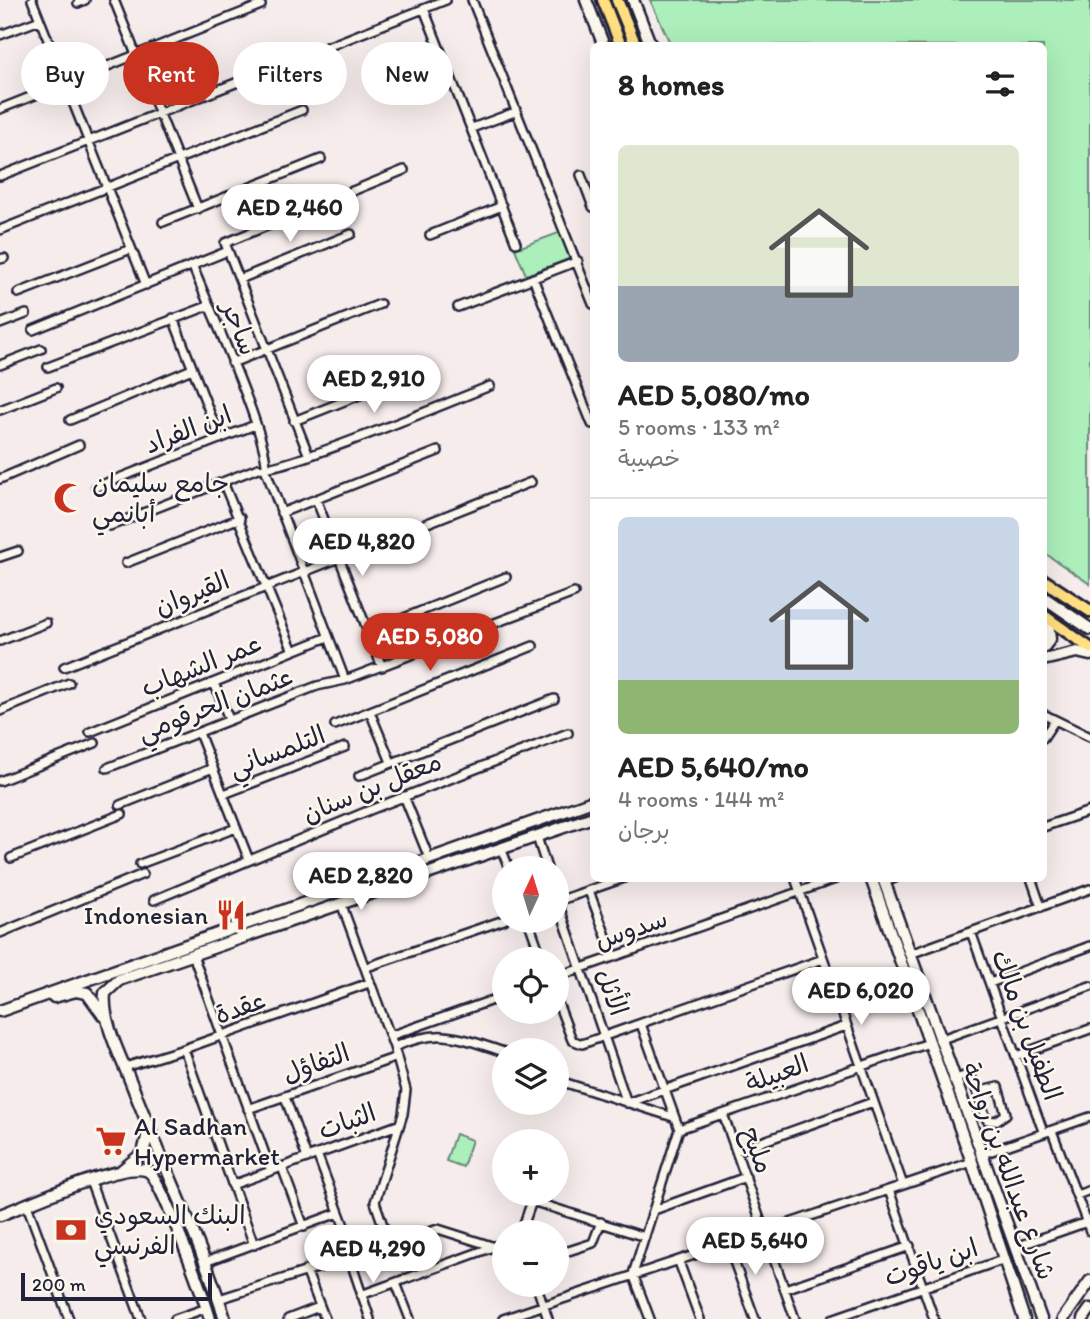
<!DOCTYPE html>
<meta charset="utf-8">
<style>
body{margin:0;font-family:Itim,"Playpen Sans Arabic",sans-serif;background:#f6f6f6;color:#222;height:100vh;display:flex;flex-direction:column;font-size:26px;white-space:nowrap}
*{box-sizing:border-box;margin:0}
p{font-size:23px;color:#767676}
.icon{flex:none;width:38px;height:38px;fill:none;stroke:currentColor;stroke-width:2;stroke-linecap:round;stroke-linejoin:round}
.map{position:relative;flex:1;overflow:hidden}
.sheet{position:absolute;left:590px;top:42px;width:457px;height:840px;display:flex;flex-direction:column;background:#fff;border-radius:10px;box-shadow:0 7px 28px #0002}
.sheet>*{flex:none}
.banner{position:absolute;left:21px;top:42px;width:464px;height:63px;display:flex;gap:14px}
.needle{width:46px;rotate:4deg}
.fabs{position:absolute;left:492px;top:856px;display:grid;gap:14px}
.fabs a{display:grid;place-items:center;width:77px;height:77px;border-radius:50%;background:#fff;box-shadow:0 7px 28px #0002;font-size:35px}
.scale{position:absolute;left:21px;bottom:18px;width:191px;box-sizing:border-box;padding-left:7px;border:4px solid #22223b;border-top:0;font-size:19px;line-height:24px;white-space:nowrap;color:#22223b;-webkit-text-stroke:5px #fbf7ec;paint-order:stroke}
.price{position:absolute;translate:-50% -60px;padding:0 16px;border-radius:24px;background:#fff;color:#222;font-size:23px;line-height:46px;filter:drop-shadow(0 2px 4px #0008)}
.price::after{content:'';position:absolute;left:50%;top:42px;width:21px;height:16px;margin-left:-10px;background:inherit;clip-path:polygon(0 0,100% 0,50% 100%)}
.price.on{background:#c8321e;color:#fff}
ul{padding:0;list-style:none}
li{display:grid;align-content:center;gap:14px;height:371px;padding:0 28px}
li+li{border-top:2px solid #e0e0e0}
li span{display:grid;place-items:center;height:217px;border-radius:10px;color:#555}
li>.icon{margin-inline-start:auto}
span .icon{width:126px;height:126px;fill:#fffc;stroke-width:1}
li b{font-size:30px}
h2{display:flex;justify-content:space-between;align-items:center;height:84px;padding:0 28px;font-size:30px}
.tag{padding:0 24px;border-radius:32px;background:#fff;box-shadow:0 7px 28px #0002;font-size:24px;line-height:63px}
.tag.on{background:#c8321e;color:#fff}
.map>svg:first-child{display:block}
.green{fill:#acefba;stroke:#67887a;stroke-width:2}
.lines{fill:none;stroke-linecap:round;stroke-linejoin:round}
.street-casing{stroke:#22223b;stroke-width:12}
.secondary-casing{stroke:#22223b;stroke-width:15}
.primary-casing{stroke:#22223b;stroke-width:16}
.street{stroke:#fbf7ec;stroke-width:7}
.secondary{stroke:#fbf7ec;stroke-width:10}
.primary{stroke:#ffdf80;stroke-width:10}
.labels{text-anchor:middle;stroke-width:5;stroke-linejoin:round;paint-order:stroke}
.street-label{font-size:26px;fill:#22223b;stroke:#fbf7ec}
.poi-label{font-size:26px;fill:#22223b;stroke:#fbf7ec;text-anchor:start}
</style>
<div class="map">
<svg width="1090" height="1319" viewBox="0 0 1090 1319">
<rect width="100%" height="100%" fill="#f6eceb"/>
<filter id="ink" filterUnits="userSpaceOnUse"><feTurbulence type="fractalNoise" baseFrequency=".0143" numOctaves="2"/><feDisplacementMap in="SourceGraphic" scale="14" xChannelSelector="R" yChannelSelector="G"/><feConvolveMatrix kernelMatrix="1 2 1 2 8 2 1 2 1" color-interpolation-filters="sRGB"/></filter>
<g filter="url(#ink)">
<path class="green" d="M650 0H1090V584L1043 552V46L671 45Z
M564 231 574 257 526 275 515 249Z
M455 1134 472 1140 463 1167 446 1161Z"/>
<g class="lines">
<g class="street-casing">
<path id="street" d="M32 0 146 285
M114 0 198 209
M472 0 593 304
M78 3 85 0
M424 9 516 243
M0 35 40 20
M0 109 261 5
M472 128 515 112
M581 175 593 207
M0 176 446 0
M163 222 321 159
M0 230 302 110
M430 235 502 206
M0 259 4 258
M193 267C208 305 270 439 266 471L345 680
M533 278 592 424
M240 279 351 234
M18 293 131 249
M458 307 578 261
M173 318 220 439
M0 324 26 314
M33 330 228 251
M232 363 380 304
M0 365 41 349
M48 367 208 306
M0 410 56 388
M70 420 192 369
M294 421 410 375
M309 456 225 243 404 170
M0 479 79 445
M223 482 293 651
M96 487 255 425
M316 499 382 667
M281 513 438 451
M110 526 258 468C277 474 457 399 490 386
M0 557 18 551
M126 563 240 518
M369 632 506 577
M0 641 46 623
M64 667 531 482
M214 683 229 719
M0 711 69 683
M370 712 391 762
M1043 714 1090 737
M335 725 533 646
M90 732 328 637
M199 733 249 860
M1043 738 1055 720
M107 768 317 686 345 680 574 593
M359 776 554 699
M0 781 95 743
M224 794 345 747
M404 796 429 858
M120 805 213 768
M1043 827 1090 811
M537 837 547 868
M501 848 509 868
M11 858 122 814
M140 864 236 828
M795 878 903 1185
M1031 878 1041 907
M884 882 895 878
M589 891 614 957
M556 897 627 1103
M154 900 370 810 568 733
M558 901 624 878
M341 903 394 1047 406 1090 403 1114 375 1202 390 1246
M528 920 542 959
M971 932 1043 1131
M0 933 143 874
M910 954 1090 889
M193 955 271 1171
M367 967 504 920
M556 977 838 878
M990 983 1090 946
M556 998 572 1040 582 1044 823 959
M641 1024 679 1129 633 1274 650 1319
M390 1036 504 996
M939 1040 1090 986
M394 1047C442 1027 457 1037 504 1052
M184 1049 254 1245
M1016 1056 1090 1029
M125 1067 184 1049 369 983
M556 1071 563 1082 673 1117
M953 1080 970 1074C977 1088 981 1105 987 1120L996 1121 1006 1114 998 1087 977 1092
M285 1097 307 1158
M627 1103 846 1026
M248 1109 397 1057
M723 1114 795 1319
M679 1129 929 1043
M1052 1131 1090 1231
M736 1151 873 1102
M317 1154 352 1247V1265L370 1319
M980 1155 1090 1117
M282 1167 304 1227
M90 1181 141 1319
M232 1185 398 1125
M889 1190 934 1319
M1077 1195 1090 1190
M27 1205 69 1319
M654 1210 746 1177
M521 1232 532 1201 645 1237
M728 1245 755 1319
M1016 1247 1087 1222
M556 1255 593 1243 601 1222
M205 1262 338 1213
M679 1262 700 1319
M306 1270 325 1319
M396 1283 410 1319
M536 1284 548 1319
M785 1289 910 1246
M361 1295 504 1243
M219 1299 352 1257 367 1255 438 1229 495 1247
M175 1319 207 1308
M288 1319 319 1307
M503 1319 972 1162
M832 1319 1005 1259"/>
</g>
<g class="secondary-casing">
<path id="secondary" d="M586 0 604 46
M633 0 651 46
M1043 597 1090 629
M1043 648 1050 639 1047 618
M1043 660 1077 652 1090 655
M871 878 972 1162 1024 1319
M883 878 1041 1319
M54 997 76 991 87 993 103 1015
M0 1011 593 801
M122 1170 143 1153 148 1133
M0 1215C27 1205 124 1160 148 1171 161 1178 204 1298 210 1319
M225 1319C200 1239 162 1163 132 1085 121 1057 102 1023 105 993L119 980 593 817
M1063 1319 1090 1281
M1083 1319 1090 1309"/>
</g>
<g class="primary-casing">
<path id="primary" d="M603 0 621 46
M617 0 636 46
M1043 580 1090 611
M1043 615 1090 648"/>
</g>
<use href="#street" class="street"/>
<use href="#secondary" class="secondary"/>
<use href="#primary" class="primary"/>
</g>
</g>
<defs>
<g id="mosque-bare" transform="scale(2.415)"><path d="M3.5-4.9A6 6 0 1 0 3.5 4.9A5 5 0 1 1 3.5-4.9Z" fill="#c8321e" stroke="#fbf7ec" stroke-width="2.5" paint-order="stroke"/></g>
<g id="restaurant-bare" transform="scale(2.415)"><path d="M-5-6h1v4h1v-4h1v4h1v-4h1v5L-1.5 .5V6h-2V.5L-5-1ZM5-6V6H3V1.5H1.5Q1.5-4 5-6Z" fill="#c8321e" stroke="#fbf7ec" stroke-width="2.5" paint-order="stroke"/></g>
<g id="supermarket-bare" transform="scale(2.415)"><path d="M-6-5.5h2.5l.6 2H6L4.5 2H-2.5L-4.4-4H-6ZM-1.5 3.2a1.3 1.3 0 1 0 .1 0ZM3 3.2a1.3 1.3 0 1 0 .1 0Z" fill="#c8321e" stroke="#fbf7ec" stroke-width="2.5" paint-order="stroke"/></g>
<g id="bank-bare" transform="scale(2.415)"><path d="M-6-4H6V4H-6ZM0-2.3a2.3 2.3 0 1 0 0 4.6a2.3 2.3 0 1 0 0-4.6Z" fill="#c8321e" stroke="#fbf7ec" stroke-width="2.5" paint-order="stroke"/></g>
</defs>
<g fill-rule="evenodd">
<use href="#mosque-bare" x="69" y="498"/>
<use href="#restaurant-bare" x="231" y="915"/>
<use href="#supermarket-bare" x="111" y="1141"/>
<use href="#bank-bare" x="71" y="1230"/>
</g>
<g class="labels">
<g class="street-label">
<text transform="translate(240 328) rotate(68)" y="9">ساجر</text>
<text transform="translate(188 429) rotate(-21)" y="9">ابن الفراد</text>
<text transform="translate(192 593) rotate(-22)" y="9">القيروان</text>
<text transform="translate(201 665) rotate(-22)" y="9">عمر الشهاب</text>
<text transform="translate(215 704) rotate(-21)" y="9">عثمان الحرقومي</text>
<text transform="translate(277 751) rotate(-21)" y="9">التلمساني</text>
<text transform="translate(372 787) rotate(-22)" y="9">معقل بن سنان</text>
<text transform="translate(631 929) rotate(-19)" y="9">سدوس</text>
<text transform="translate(612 992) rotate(70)" y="9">الأثل</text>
<text transform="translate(240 1007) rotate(-20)" y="9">عقدة</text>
<text transform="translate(1027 1025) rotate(70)" y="9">الطفيل بن مالك</text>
<text transform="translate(316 1063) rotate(-20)" y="9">التفاؤل</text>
<text transform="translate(777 1073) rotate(-20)" y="9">العبيلة</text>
<text transform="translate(347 1121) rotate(-20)" y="9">الثبات</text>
<text transform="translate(758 1150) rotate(70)" y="9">مليح</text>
<text transform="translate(1009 1171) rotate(70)" y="9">شارع عبدالله بن رواحة</text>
<text transform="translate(931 1262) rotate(-19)" y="9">ابن ياقوت</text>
</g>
<g class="poi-label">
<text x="92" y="492">جامع سليمان<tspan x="92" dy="30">أبانمي</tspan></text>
<text x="208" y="924" text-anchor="end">Indonesian</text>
<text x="134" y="1135">Al Sadhan<tspan x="134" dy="30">Hypermarket</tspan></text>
<text x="94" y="1224">البنك السعودي<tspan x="94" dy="30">الفرنسي</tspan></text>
</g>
</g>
</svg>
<div class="fabs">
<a><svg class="needle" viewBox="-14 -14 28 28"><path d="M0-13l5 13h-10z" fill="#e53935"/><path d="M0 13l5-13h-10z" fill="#767676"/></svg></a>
<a><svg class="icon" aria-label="locate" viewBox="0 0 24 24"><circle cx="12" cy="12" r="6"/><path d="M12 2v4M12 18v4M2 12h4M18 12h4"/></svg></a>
<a><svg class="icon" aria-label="layers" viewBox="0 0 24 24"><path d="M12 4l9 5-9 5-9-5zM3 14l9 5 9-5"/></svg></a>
<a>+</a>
<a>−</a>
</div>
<div class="scale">200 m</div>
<b class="price" style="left:290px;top:244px">AED 2,460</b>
<b class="price" style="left:374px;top:415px">AED 2,910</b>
<b class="price" style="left:362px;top:578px">AED 4,820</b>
<b class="price on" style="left:430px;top:673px">AED 5,080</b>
<b class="price" style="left:361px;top:912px">AED 2,820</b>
<b class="price" style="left:861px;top:1027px">AED 6,020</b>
<b class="price" style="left:755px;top:1277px">AED 5,640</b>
<b class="price" style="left:373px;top:1285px">AED 4,290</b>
<div class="banner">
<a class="tag">Buy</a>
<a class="tag on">Rent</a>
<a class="tag">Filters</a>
<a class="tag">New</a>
</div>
<section class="sheet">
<h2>8 homes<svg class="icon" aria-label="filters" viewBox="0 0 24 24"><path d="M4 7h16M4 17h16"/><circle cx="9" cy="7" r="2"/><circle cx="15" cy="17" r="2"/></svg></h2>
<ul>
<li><span style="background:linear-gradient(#dfe7d0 65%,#9aa5b1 0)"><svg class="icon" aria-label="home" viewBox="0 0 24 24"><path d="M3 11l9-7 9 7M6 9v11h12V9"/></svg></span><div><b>AED 5,080/mo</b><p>5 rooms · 133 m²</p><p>خصيبة</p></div></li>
<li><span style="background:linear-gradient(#c9d6e8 75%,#8fb573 0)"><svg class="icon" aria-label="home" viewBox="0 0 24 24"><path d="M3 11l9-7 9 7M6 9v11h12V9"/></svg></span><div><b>AED 5,640/mo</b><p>4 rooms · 144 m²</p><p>برجان</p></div></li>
</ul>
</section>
</div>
